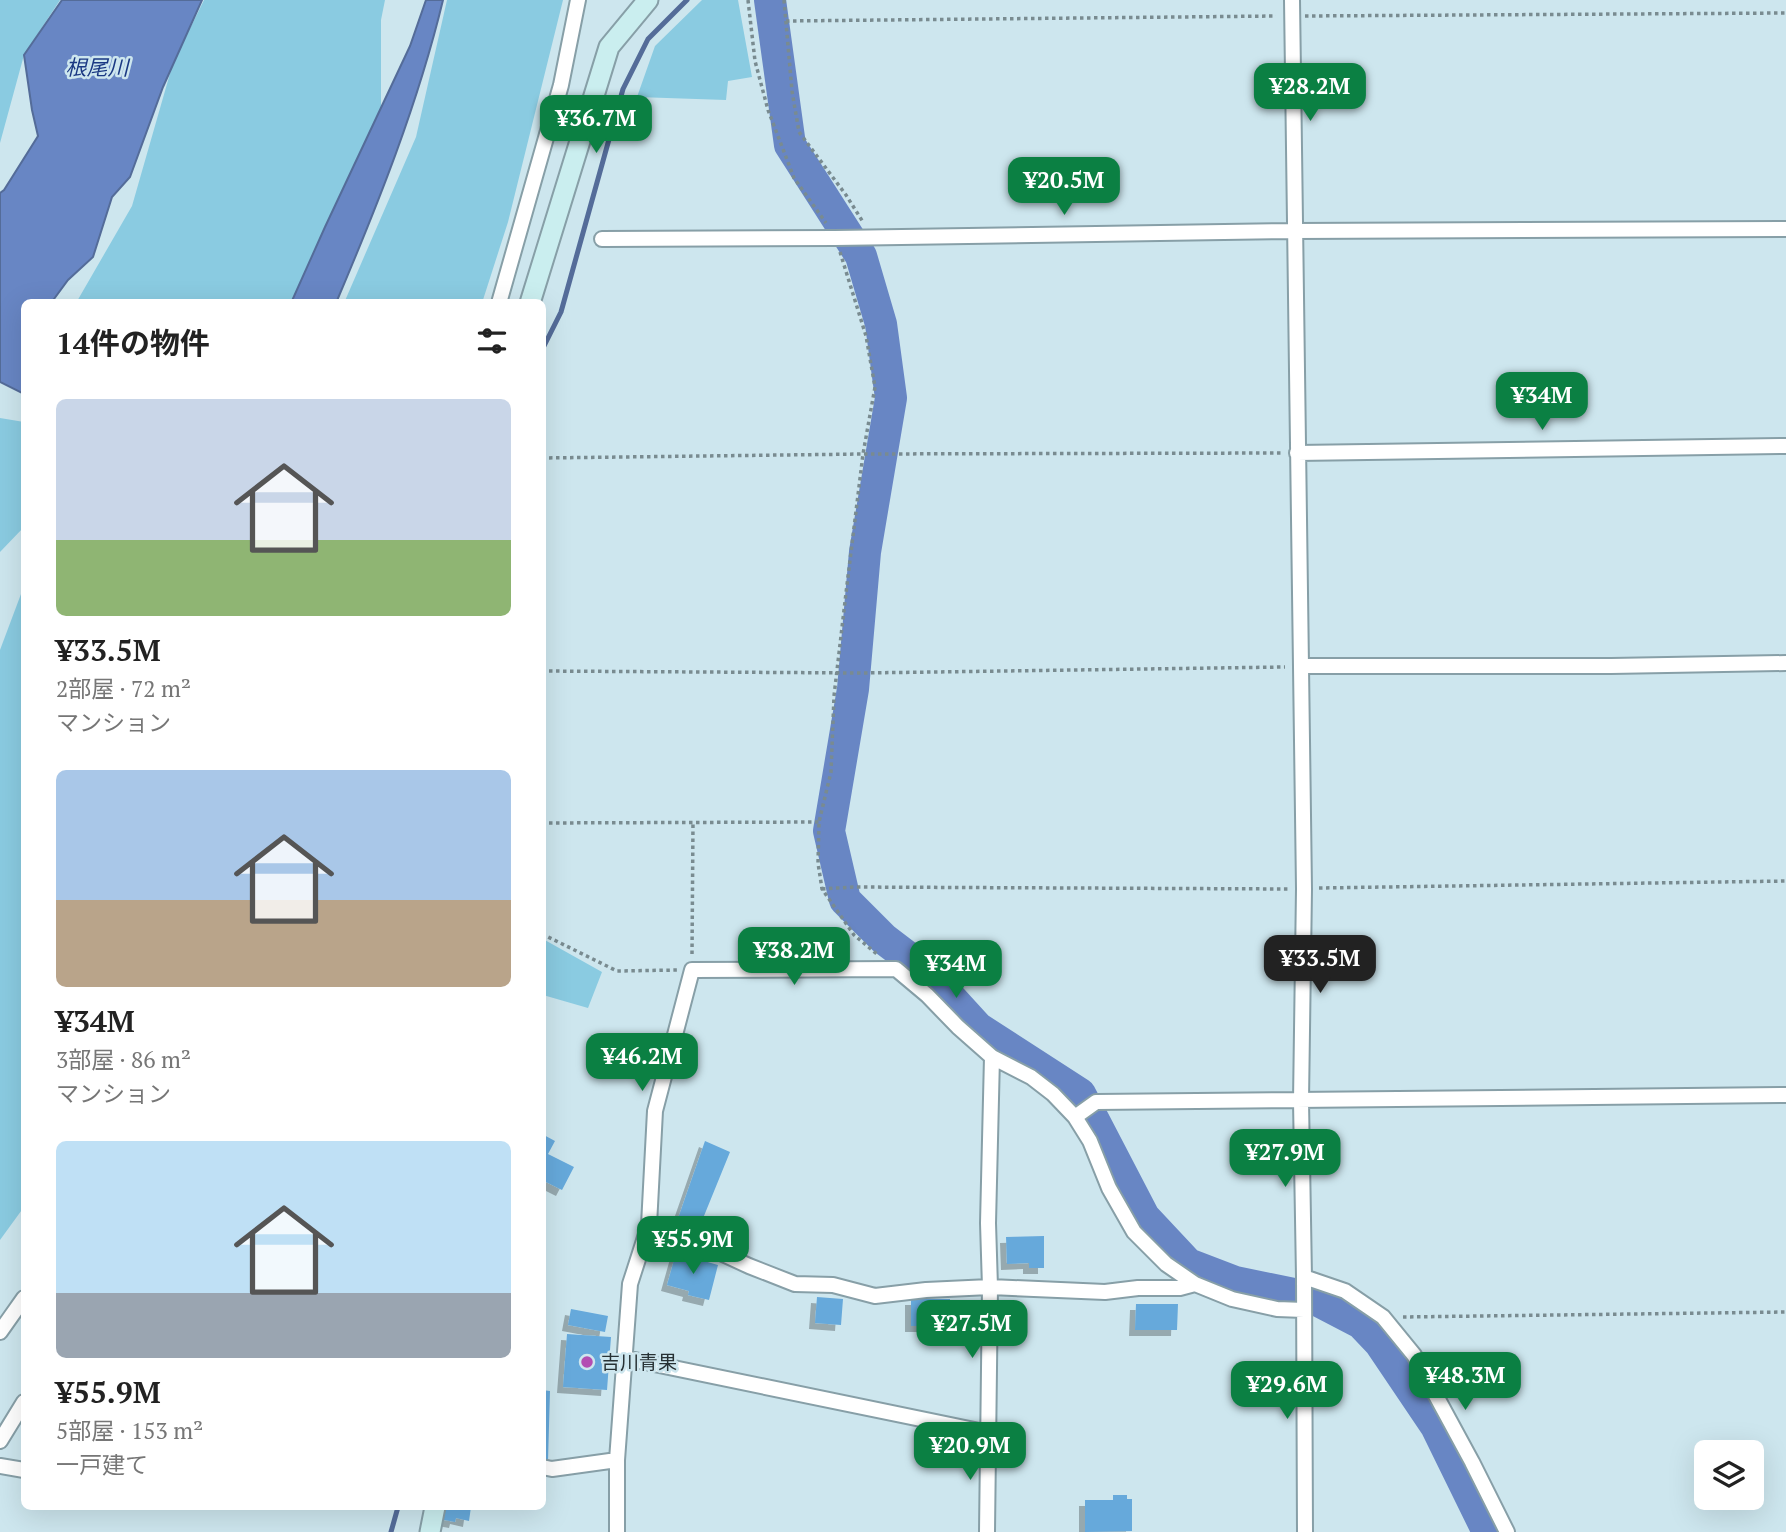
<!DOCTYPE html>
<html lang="ja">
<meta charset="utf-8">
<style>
body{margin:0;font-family:"PT Serif","Noto Sans JP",serif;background:#f6f6f6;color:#222;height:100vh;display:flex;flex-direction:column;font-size:26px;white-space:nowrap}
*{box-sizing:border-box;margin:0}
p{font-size:23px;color:#767676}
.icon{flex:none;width:38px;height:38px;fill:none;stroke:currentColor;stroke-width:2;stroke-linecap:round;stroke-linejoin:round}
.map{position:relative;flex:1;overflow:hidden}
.sheet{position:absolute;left:21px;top:299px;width:525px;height:1211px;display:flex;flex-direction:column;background:#fff;border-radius:10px;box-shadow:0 7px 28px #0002}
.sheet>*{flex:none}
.controls{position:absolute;left:1694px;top:1440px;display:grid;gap:14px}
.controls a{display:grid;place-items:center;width:70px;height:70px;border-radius:10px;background:#fff;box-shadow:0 7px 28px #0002;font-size:35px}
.price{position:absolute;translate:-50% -60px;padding:0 16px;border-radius:14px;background:#0b8043;color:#fff;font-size:23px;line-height:46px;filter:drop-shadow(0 2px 4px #0008)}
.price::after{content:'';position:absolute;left:50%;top:42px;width:21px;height:16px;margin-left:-10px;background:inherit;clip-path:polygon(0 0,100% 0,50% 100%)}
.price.on{background:#222;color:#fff}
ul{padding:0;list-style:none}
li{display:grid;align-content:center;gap:14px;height:371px;padding:0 35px}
li span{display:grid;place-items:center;height:217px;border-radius:10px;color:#555}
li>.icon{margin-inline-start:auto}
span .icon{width:126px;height:126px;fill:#fffc;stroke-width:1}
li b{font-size:30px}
h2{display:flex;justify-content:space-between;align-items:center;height:84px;padding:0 35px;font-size:30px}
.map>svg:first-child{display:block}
.green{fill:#8acbe1}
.water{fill:#6886c4;stroke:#546c99;stroke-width:2}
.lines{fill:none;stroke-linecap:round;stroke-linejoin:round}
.stream{stroke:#546c99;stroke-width:5}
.river{stroke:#6886c4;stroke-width:32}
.building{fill:#66a9db;filter:url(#shadow)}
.minor-casing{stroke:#879fa7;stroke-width:18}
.secondary-casing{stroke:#879fa7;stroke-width:23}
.path{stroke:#798b90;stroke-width:3.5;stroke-dasharray:3.5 3.5;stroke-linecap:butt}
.minor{stroke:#fff;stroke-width:14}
.secondary{stroke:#caeeef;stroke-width:19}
.poi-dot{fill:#b34db2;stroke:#cde6ee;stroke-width:2.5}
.labels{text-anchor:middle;stroke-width:5;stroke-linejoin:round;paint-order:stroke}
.poi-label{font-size:19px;fill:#273134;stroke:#cde6ee;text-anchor:start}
.water-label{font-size:21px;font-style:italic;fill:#1a3983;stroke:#cde6ee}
</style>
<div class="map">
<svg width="1786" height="1532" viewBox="0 0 1786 1532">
<defs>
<filter id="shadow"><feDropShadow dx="-6" dy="6" stdDeviation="0" flood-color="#0004"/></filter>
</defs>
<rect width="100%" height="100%" fill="#cde6ee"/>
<path class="green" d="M0 0H60L24 55 0 143Z
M204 0H385L381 20V108L325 227 291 303H76L132 206 173 63Z
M447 0H563L508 222 482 303H344L416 137Z
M702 0H738L752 77 728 81 726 100 637 97 655 46Z
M0 418 24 422V527L0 552Z
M24 586V1207L0 1240V650Z
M543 939 602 972 588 1008 543 995Z"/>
<path class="water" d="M62 0H202L163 87 130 177 112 197 93 257 68 280 51 303H24V394L0 382V193L4 190 38 136 32 110 24 55Z
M426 0H443C418 104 378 204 336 303H291L325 227 410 46Z"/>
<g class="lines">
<path class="stream" d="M542 350 561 312 623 89 648 39 687 0
M391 1532 398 1507"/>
<path class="river" d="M770 0 790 145 861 256 881 324 891 398 865 552 853 689 829 831 845 900 884 939 926 971 978 1028 1080 1094 1144 1217 1188 1264 1235 1282 1313 1298 1361 1323 1380 1343 1436 1426 1488 1532"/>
</g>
<path class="building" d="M542 1134 555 1141 548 1154 574 1167 562 1190 542 1180Z
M705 1141 730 1152 695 1238 674 1230Z
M1044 1236V1268H1029V1263L1007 1264 1006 1237Z
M676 1253 718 1265 709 1300 688 1295 689 1291 667 1285Z
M817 1297 843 1299 841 1325 815 1323Z
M911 1299H950V1326H911Z
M1136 1304H1178L1177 1330H1135Z
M571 1309 608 1316 605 1332 568 1325Z
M567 1334 611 1337 607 1390 563 1387Z
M542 1390 550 1391 548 1461H542Z
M1113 1495H1127V1499H1132V1531L1085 1532V1500H1113Z
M441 1507H471L469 1521 456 1518 455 1522 439 1519Z"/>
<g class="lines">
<g class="minor-casing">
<path id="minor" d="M1292 0 1304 889 1301 1101 1304 1277 1305 1532
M602 239 835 238 1294 231 1786 229
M499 303 561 85 578 0
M1297 453 1786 446
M1301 666H1611L1786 663
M1075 1117 1096 1102 1786 1095
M649 1225 684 1236 749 1266 795 1284 833 1285 875 1296 926 1290 990 1287 1105 1292 1138 1288H1180L1195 1284
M1304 1277 1345 1291 1383 1317 1414 1355 1472 1462 1507 1532
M0 1332 24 1298
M625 1358 989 1433
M0 1441 24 1402
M0 1466 24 1470
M542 1467 552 1469 617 1460
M617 1532V1460L630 1284 649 1225 655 1111 692 970 896 969 927 995 958 1027 992 1057 1031 1077 1053 1094 1075 1117 1090 1141 1109 1188 1134 1232 1166 1264 1195 1284 1232 1299 1277 1309 1304 1310
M987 1532 990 1287 988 1223 992 1057"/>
</g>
<g class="secondary-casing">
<path id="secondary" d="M530 303 609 47 648 0
M430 1532 435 1507"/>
</g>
<path class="path" d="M748 0 755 61 768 110 794 178 826 223
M784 0 792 91 799 132 846 195 863 222
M1305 16 1786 13
M786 21 1276 16
M840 252 866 336 875 387 863 454 846 593 834 696 831 772 819 822 818 863 822 889 854 935 878 955
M542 458 863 454 1282 453
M542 671 862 673 1285 667
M542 823 819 822
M1319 888 1786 881
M822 889 853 887 1290 889
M542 934 617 971 679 970
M692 954 693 822
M1403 1317 1786 1312"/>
<use href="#minor" class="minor"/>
<use href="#secondary" class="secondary"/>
</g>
<circle class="poi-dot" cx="587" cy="1362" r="7"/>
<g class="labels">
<g class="poi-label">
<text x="601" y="1369">吉川青果</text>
</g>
<g class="water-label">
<text x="97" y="75">根尾川</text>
</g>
</g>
</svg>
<div class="controls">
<a><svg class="icon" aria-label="layers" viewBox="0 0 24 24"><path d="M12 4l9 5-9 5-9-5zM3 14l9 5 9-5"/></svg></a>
</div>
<b class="price" style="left:1310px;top:123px">¥28.2M</b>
<b class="price" style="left:596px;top:155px">¥36.7M</b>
<b class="price" style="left:1064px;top:217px">¥20.5M</b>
<b class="price" style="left:1542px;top:432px">¥34M</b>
<b class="price" style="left:794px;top:987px">¥38.2M</b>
<b class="price on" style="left:1320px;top:995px">¥33.5M</b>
<b class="price" style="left:956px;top:1000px">¥34M</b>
<b class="price" style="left:642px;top:1093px">¥46.2M</b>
<b class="price" style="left:1285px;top:1189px">¥27.9M</b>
<b class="price" style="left:693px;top:1276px">¥55.9M</b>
<b class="price" style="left:972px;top:1360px">¥27.5M</b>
<b class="price" style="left:1465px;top:1412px">¥48.3M</b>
<b class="price" style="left:1287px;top:1421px">¥29.6M</b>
<b class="price" style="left:970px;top:1482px">¥20.9M</b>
<section class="sheet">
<h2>14件の物件<svg class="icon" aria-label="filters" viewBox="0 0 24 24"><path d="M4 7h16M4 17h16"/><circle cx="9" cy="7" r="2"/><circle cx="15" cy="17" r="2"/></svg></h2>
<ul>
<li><span style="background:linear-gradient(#c9d6e8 65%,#8fb573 0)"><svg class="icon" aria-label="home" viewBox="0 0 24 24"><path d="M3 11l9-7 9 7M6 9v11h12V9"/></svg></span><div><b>¥33.5M</b><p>2部屋 · 72 m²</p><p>マンション</p></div></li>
<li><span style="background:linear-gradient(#a9c7e8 60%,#b9a48a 0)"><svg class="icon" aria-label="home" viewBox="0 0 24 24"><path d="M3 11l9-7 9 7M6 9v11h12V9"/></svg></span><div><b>¥34M</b><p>3部屋 · 86 m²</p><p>マンション</p></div></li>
<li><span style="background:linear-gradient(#bfe0f5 70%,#9aa5b1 0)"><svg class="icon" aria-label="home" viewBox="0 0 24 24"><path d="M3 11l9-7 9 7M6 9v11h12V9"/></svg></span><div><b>¥55.9M</b><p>5部屋 · 153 m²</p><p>一戸建て</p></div></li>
</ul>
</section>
</div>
